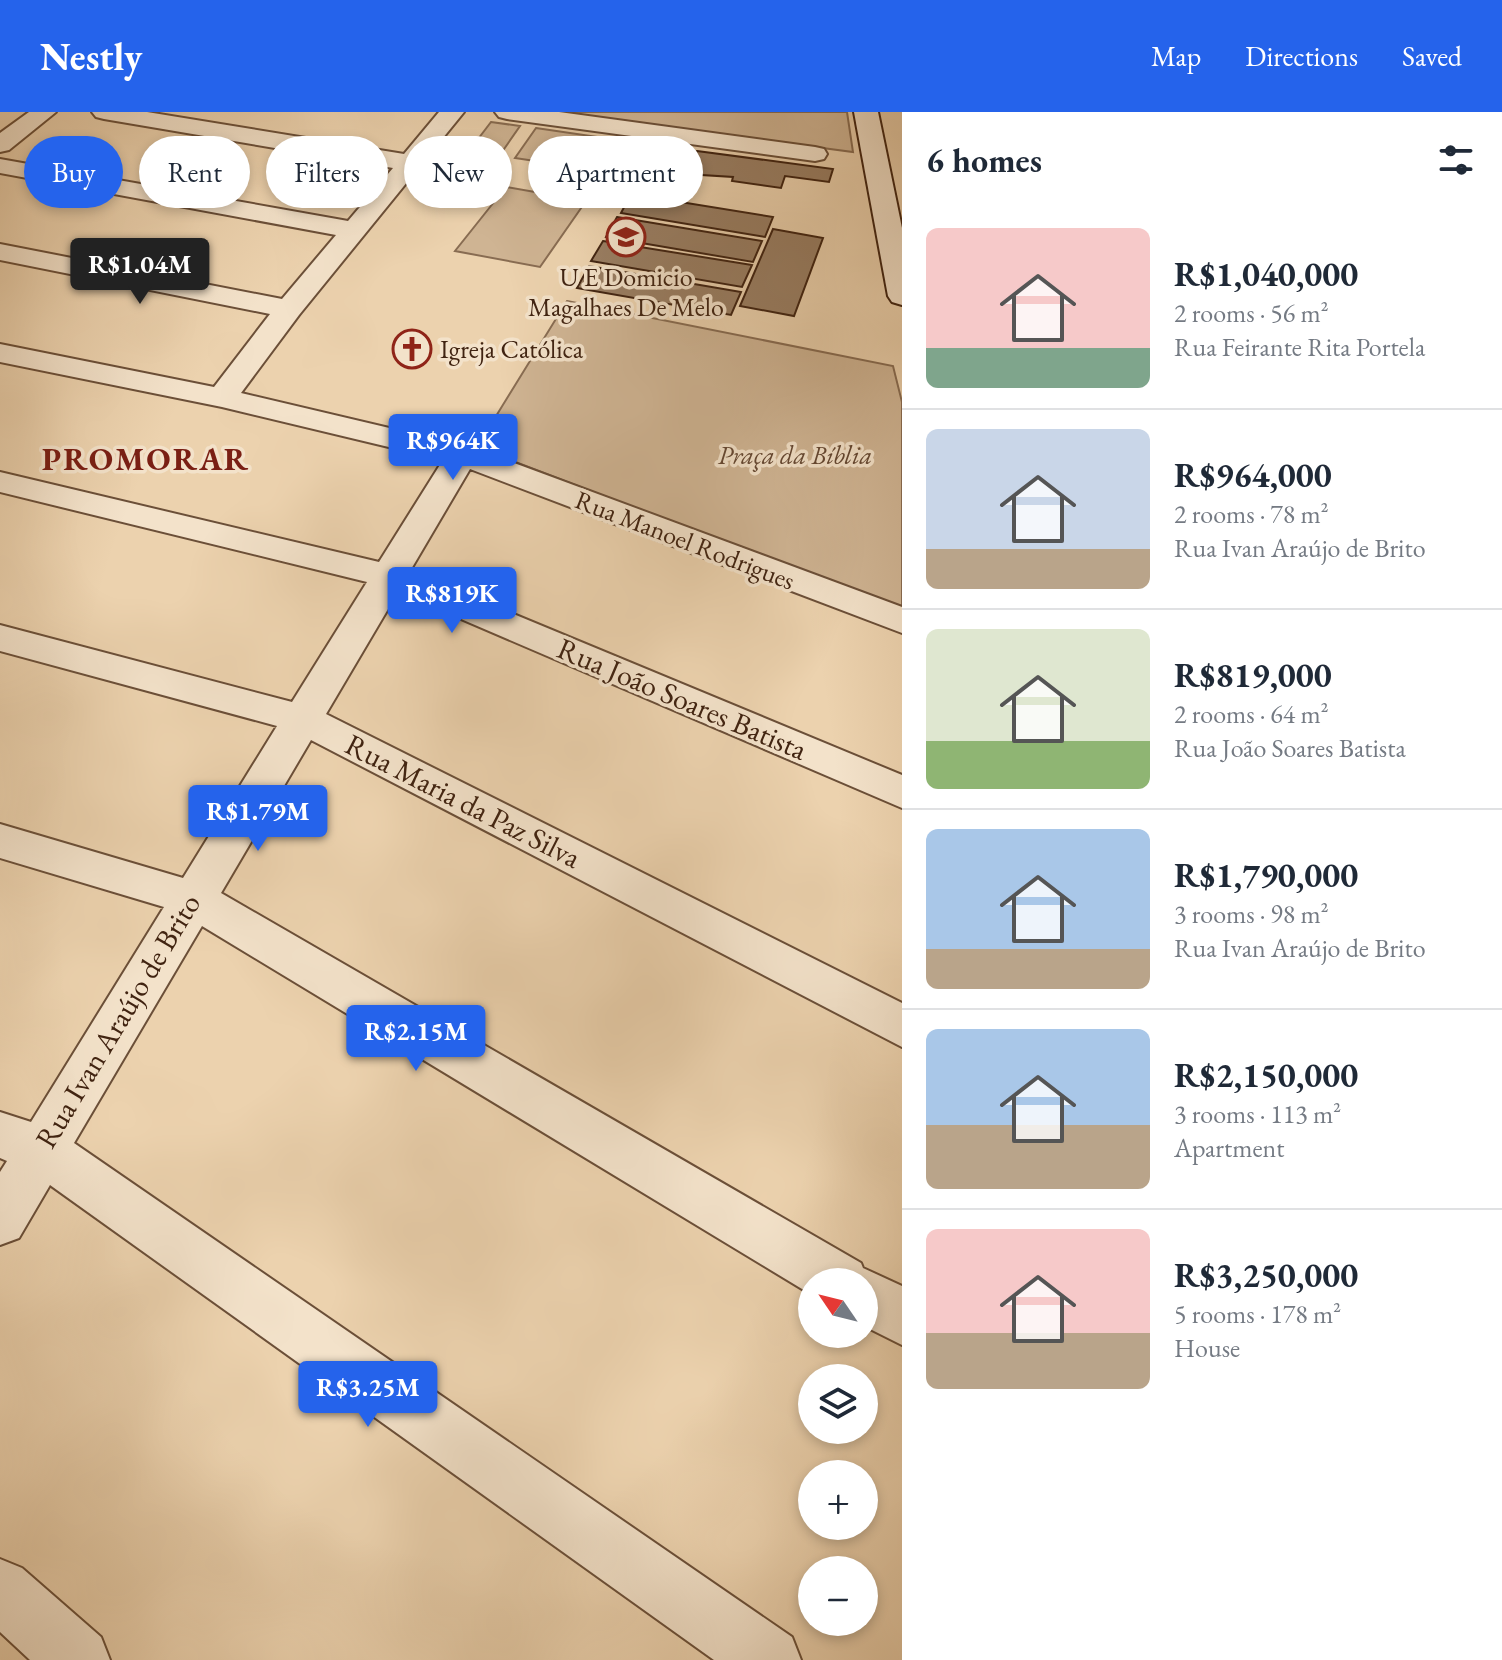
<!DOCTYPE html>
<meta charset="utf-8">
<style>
body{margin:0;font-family:"EB Garamond",serif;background:#f6f6f7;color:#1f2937;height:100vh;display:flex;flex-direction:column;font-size:30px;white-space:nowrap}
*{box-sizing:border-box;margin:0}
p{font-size:26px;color:#747a83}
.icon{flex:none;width:44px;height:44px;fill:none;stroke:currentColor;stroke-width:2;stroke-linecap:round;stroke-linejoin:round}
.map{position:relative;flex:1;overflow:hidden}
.details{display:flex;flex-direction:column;background:#fff;width:600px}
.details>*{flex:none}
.top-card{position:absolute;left:24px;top:24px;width:758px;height:72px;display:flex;gap:16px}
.needle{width:52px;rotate:305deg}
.buttons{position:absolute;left:798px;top:1156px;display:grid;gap:16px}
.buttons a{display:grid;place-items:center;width:80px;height:80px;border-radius:50%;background:#fff;box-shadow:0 4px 12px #0003;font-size:40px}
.price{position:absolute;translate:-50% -68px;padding:0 18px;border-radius:8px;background:#2563eb;color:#fff;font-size:26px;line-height:52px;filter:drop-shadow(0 2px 4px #0008)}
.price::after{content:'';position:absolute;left:50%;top:48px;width:24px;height:18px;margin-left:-12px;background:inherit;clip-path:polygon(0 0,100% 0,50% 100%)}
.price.on{background:#222;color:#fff}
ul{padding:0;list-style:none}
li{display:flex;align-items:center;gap:24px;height:200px;padding:0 24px}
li+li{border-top:2px solid #e0e1e3}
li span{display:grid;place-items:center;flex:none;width:224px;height:160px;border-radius:12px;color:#555}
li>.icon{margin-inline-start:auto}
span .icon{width:96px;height:96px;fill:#fffc;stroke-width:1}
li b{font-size:34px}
h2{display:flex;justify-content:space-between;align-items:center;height:96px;padding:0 24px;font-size:34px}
.tag{padding:0 28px;border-radius:36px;background:#fff;box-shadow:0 4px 12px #0003;font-size:28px;line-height:72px}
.tag.on{background:#2563eb;color:#fff}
header{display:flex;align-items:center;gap:48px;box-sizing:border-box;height:112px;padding:0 40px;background:#2563eb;color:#fff}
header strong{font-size:38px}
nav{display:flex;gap:44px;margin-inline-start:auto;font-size:28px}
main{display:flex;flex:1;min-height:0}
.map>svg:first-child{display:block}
.green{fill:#cfb493;stroke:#886c52;stroke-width:2}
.building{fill:#997e63;stroke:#402311;stroke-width:2}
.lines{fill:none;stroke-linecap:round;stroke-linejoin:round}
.street-casing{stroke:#6b4f38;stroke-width:4}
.secondary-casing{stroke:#402311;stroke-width:4}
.street{fill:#f3e2ca;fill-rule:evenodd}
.secondary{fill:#f3e2ca;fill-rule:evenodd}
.labels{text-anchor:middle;stroke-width:7;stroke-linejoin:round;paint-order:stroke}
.far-poi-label{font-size:26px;fill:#402311;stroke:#f3e2ca}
.far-park-label{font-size:26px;font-style:italic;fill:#644732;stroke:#f3e2ca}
.far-street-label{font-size:26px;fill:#402311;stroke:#f3e2ca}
.street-label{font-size:30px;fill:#402311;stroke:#f3e2ca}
.far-district-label{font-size:32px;font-weight:bold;letter-spacing:2px;fill:#7a1f14;stroke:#f3e2ca}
</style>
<header>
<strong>Nestly</strong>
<nav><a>Map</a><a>Directions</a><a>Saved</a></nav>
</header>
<main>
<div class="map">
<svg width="902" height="1548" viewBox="0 0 902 1548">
<rect width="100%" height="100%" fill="#ecd2ae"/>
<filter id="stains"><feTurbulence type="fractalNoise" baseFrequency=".0025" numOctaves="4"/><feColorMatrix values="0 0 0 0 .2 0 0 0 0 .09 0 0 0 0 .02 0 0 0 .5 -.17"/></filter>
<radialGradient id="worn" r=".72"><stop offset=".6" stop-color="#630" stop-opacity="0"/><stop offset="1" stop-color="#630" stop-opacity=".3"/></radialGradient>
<path class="green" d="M548 0H847L853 40Z
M491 10 520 14 502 40 472 35Z
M536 16 652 33 635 64 515 46Z
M506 75 586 89 540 155 455 139Z
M567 189 893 254 902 290V499L477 335Z"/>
<path class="building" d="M697 39 833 57 829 70 785 64 781 76 732 69 733 65 686 62Z
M631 82 773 105 765 125 621 101Z
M617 105 762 129 753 150 606 125Z
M773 117 823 126 794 204 740 194Z
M603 129 752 153 742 175 591 149Z
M589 154 741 180 731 203 577 176Z"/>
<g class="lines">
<g class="street-casing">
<path id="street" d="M29 0H56L9 38 0 40V21Z
M92 0H147L404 42 439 0H464L299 203 241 281 474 336 902 495V521L470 357 410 459 902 663V696L398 480 326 602 902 891V935L311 628 221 781 861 1151 863 1156 902 1174V1233L864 1214V1170H812V1183L202 814 74 1031 792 1525 801 1548H714L50 1073 19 1126 0 1133V1060L7 1049 0 1046V1000L31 1010 164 795 0 746V712L183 766 277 614 0 539V513L292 590 367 470 0 380V360L379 450 443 348 222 295 0 250V232L214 275 270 202 0 148V132L282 187 336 123 0 61V47L348 109 393 56 104 7 96 5Z
M495 0H559L815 35 824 37 827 42 824 47 815 49 507 7 499 5Z
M0 1447 22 1456 101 1525 110 1548H30L0 1520Z"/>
</g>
<g class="secondary-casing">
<path id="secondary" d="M854 0H878L902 116V193L892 190 888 184Z"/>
</g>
<use href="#street" class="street"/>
<use href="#secondary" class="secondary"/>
</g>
<defs>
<g id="school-ring" transform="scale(2)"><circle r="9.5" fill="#f3e2ca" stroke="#8f2418" stroke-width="1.5"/><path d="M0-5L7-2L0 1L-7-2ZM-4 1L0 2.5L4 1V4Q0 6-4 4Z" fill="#8f2418"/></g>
<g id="church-ring" transform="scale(2)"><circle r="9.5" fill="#f3e2ca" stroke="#8f2418" stroke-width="1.5"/><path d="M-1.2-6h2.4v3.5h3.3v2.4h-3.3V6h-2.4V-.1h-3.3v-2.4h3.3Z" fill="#8f2418"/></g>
</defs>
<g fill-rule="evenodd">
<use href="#school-ring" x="626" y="125"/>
<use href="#church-ring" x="412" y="237"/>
</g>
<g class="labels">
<g class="far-poi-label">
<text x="626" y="174">U E Domicio<tspan x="626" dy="30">Magalhaes De Melo</tspan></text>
<text x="440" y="246" text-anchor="start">Igreja Católica</text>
</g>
<g class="far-park-label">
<text x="795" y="352">Praça da Bíblia</text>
</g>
<g class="far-street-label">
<text transform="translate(685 428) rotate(21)" y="9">Rua Manoel Rodrigues</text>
</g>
<g class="street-label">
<text transform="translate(682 587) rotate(23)" y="10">Rua João Soares Batista</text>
<text transform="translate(463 689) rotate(27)" y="10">Rua Maria da Paz Silva</text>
<text transform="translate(118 909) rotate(-59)" y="10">Rua Ivan Araújo de Brito</text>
</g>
<g class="far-district-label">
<text x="146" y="358">PROMORAR</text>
</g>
</g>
<rect width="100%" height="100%" filter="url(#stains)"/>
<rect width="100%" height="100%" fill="url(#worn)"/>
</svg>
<div class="buttons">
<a><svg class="needle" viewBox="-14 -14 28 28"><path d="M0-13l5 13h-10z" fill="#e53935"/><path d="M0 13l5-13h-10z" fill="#747a83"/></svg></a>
<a><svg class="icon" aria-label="layers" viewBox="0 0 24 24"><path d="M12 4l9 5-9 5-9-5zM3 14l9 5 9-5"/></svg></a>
<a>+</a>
<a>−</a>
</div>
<b class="price on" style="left:140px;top:194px">R$1.04M</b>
<b class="price" style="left:453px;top:370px">R$964K</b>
<b class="price" style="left:452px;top:523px">R$819K</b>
<b class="price" style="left:258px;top:741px">R$1.79M</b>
<b class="price" style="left:416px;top:961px">R$2.15M</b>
<b class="price" style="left:368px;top:1317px">R$3.25M</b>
<div class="top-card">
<a class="tag on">Buy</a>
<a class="tag">Rent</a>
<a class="tag">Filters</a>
<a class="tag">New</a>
<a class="tag">Apartment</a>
</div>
</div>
<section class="details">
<h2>6 homes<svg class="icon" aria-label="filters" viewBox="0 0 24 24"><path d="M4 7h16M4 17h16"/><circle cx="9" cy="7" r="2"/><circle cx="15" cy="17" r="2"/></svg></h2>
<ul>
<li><span style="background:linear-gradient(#f6c9c9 75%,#7fa58c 0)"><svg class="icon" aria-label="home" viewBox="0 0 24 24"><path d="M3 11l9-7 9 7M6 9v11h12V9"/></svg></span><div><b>R$1,040,000</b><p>2 rooms · 56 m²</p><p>Rua Feirante Rita Portela</p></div></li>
<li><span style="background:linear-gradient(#c9d6e8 75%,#b9a48a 0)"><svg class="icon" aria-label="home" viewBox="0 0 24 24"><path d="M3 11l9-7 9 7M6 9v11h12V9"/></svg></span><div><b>R$964,000</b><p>2 rooms · 78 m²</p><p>Rua Ivan Araújo de Brito</p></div></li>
<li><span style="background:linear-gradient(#dfe7d0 70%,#8fb573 0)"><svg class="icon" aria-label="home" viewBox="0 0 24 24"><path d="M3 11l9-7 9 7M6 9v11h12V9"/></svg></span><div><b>R$819,000</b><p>2 rooms · 64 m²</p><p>Rua João Soares Batista</p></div></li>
<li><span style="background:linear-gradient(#a9c7e8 75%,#b9a48a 0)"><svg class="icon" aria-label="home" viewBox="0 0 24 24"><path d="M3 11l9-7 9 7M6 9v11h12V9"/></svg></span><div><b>R$1,790,000</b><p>3 rooms · 98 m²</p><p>Rua Ivan Araújo de Brito</p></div></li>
<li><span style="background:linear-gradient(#a9c7e8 60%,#b9a48a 0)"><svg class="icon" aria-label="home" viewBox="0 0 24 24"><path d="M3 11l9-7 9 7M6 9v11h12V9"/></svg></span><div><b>R$2,150,000</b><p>3 rooms · 113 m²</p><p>Apartment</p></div></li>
<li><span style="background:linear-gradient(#f6c9c9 65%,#b9a48a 0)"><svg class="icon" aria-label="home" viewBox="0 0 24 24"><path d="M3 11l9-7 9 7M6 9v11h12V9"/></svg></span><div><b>R$3,250,000</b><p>5 rooms · 178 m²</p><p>House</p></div></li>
</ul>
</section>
</main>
